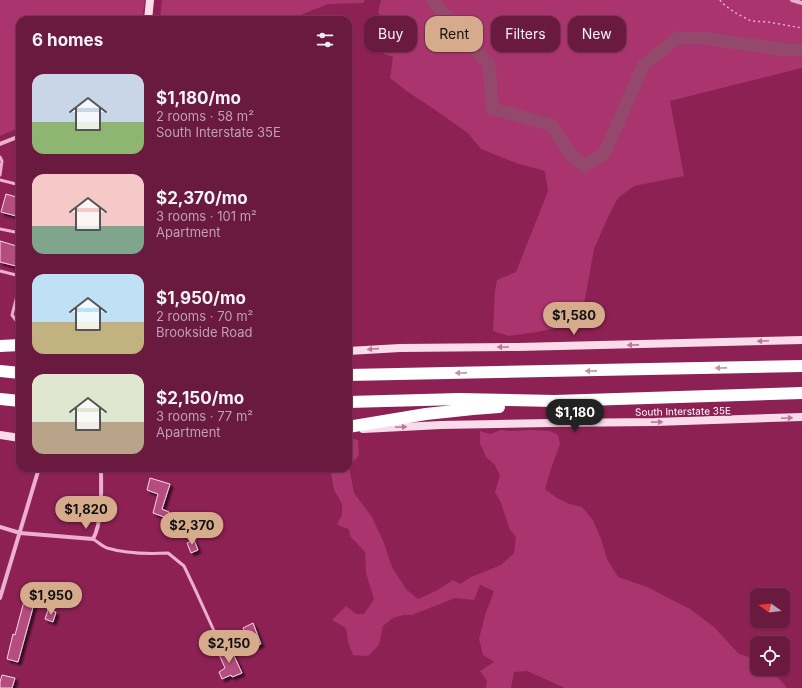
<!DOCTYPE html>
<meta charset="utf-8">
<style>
body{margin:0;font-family:Inter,sans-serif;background:#72264a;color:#f1f3f6;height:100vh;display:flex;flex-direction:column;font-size:15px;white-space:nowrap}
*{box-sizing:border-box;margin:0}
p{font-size:13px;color:#bea0b0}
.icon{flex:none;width:22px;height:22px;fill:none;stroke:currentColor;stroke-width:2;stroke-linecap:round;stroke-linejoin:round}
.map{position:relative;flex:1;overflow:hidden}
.sheet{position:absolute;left:16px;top:16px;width:336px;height:456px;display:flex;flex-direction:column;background:#6a193f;border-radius:12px;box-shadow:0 1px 3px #0004,0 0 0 1px #7d3859}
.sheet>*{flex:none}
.top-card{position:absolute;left:364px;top:16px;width:378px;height:36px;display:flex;gap:8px}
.needle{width:26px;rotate:285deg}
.controls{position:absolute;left:750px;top:588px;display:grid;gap:8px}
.controls a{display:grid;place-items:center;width:40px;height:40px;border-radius:8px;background:#6a193f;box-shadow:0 1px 3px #0004,0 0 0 1px #7d3859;font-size:20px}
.price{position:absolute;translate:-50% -34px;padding:0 9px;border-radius:14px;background:#d6ab8b;color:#111;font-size:13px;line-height:26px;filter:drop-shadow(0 1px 2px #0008)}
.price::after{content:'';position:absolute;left:50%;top:24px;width:12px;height:9px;margin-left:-6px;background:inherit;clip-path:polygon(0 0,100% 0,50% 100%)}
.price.current{background:#222;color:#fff}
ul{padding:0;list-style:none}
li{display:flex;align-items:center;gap:12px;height:100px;padding:0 16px}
li span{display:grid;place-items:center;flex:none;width:112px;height:80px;border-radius:12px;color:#555}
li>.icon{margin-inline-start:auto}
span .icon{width:48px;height:48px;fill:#fffc;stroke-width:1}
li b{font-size:17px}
h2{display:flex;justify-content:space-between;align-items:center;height:48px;padding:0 16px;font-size:17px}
.tag{padding:0 14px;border-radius:12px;background:#6a193f;box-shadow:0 1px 3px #0004,0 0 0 1px #7d3859;font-size:14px;line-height:36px}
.tag.current{background:#d6ab8b;color:#111}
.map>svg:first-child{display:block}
.green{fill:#aa346e}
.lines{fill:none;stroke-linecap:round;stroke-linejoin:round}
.river{stroke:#94486c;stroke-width:13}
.building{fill:#b64d80;stroke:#f9d4e6;filter:url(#shadow)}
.path{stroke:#ecafcd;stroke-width:1.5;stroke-dasharray:2 3;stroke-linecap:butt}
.lane{stroke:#ecafcd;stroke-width:3}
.street{stroke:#ecafcd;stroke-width:4}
.secondary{stroke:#f9dbe9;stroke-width:8}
.highway{stroke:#fff;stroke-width:12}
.oneway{fill:#be7597}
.oneway2{fill:#c690aa}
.labels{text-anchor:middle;stroke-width:3;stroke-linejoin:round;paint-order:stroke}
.street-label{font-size:10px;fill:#fff;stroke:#8d2154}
</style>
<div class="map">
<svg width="802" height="688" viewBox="0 0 802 688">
<defs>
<filter id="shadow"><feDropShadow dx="3" dy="3" stdDeviation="1" flood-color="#0009"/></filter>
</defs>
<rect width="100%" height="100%" fill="#8d2154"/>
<path class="green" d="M0 0H145L142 20H20V127L0 136Z
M162 0H365L363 3 328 4 288 20H160Z
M381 0H802V68L670 101 684 176 634 186 618 198 609 215 594 249 582 315 566 326 537 332 509 336 493 331 495 291 497 280 516 272 548 191 545 171 519 164 481 149 468 133 431 107 408 92 390 78 393 57 374 50 362 35 375 32 383 22 378 12Z
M501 430 511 431 531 430 550 431 558 435 560 444 551 469 545 489 557 498 569 504 582 507 593 520 601 539 607 559 618 577 647 587 690 609 714 627 738 653 750 658 757 666V669L776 675 787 688H565L527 671 514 672 511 688H486L487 681 480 671 494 662 483 655 479 639 485 615 494 591 480 585 474 600 455 598 412 615H403L393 618 383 626 379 645 368 656 353 655 348 642 346 628 332 620 346 606 356 614H364L374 599 366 573 365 552 350 536 349 529 342 527 337 524 342 515V505L339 498 334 490 330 468H348V437L358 440 359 455 349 467 354 493 372 517 384 543 392 567 406 589 418 599 436 591 453 580 460 584 471 577 501 565 514 553 516 537 510 530 501 503 495 492 500 476 495 465 486 457 480 443V431L490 434Z"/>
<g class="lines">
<path class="river" d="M432 0 466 40 489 64 492 109 509 113 551 125 570 153 584 166 604 154 643 66 677 38H703L786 50H802"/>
</g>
<path class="building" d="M6 194 20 198V217L1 212Z
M0 241 20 247V267L0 262Z
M150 478 170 484 162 509 169 512 167 518 153 513 158 494 147 490Z
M194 540 198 550 191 553 187 543Z
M27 590 37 593 18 662 7 659 13 634 15 635Z
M48 610 56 612 53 622 45 619Z
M253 623 261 644 251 648 243 628Z
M230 647 242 673 232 677 231 675 222 679 219 672 225 668 218 652Z
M2 675 15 678 12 688H0V682Z"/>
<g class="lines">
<path class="path" d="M720 0 722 3 734 12 751 21 768 22 802 28"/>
<path class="lane" d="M0 157 2 161 0 175
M0 180 20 185
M0 229 20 233
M0 271 20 276
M20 284 12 315 18 323H20
M93 539C98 542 102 546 107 548 127 554 148 554 168 553L184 566 194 587 215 633"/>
<path class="street" d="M792 0 802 3
M0 144 20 136
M0 527 20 533 93 539C103 521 101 489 101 468
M0 598 39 468"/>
<path class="secondary" d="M148 20 150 0
M348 351 400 348 518 347 802 340
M363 429 441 425 550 423 655 422 802 417
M0 435 20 438"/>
<path class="highway" d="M0 346 20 345
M0 371 20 373
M348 375 802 366
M0 399 20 401
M348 402 459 399 555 401 802 393
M348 427 426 414 473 409 499 407"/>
</g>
<defs><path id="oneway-solid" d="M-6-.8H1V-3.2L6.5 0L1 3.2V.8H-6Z"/></defs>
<g class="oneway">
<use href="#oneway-solid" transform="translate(763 341) rotate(178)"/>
<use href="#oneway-solid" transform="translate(633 345) rotate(179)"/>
<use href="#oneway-solid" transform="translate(503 347) rotate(180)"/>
<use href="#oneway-solid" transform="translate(373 349) rotate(176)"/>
<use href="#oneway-solid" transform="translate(787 418) rotate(-2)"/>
<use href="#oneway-solid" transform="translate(657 422) rotate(-1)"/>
<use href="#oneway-solid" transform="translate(401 427) rotate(-3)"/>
</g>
<g class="oneway2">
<use href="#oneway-solid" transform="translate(721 368) rotate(179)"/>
<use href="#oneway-solid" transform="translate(591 371) rotate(179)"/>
<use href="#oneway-solid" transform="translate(461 373) rotate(179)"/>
</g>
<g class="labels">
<g class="street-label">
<text transform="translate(683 411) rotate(-1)" y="4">South Interstate 35E</text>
</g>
</g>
</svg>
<div class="controls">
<a><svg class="needle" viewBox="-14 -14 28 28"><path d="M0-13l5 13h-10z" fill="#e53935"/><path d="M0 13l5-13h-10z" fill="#bea0b0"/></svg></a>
<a><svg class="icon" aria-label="locate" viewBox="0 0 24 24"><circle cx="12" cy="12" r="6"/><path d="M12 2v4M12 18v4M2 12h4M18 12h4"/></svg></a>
</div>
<b class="price" style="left:574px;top:336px">$1,580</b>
<b class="price current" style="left:575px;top:433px">$1,180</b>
<b class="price" style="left:86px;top:530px">$1,820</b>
<b class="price" style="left:192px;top:546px">$2,370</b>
<b class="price" style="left:51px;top:616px">$1,950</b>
<b class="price" style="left:229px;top:664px">$2,150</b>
<div class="top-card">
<a class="tag">Buy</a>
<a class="tag current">Rent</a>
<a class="tag">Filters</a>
<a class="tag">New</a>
</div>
<section class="sheet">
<h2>6 homes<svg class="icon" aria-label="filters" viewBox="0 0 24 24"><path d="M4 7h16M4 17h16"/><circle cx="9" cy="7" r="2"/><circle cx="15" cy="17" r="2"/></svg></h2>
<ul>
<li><span style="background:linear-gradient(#c9d6e8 60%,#8fb573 0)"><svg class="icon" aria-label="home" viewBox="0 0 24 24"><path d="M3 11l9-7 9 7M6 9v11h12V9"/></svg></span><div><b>$1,180/mo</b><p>2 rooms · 58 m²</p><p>South Interstate 35E</p></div></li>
<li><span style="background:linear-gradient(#f6c9c9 65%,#7fa58c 0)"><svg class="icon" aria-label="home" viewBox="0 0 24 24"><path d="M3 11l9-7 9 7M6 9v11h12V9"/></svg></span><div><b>$2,370/mo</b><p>3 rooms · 101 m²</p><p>Apartment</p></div></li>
<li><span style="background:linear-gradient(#bfe0f5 60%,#c2b280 0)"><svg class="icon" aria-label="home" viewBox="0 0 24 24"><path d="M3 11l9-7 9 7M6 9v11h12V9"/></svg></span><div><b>$1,950/mo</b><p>2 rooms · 70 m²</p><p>Brookside Road</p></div></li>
<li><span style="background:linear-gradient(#dfe7d0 60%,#b9a48a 0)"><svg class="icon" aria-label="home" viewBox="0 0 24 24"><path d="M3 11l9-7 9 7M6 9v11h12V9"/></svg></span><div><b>$2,150/mo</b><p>3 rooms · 77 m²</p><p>Apartment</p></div></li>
</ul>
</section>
</div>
